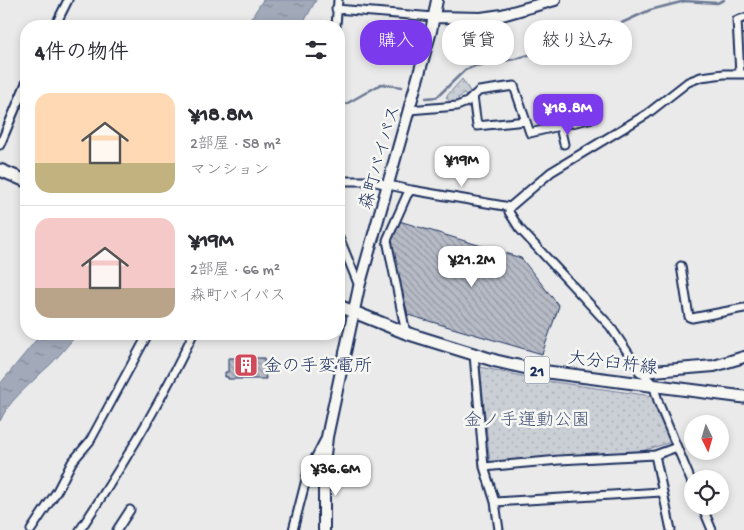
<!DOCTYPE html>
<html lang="ja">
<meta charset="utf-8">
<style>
body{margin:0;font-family:"Gochi Hand","Klee One",sans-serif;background:#f7f7f7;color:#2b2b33;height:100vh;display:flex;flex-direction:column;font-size:19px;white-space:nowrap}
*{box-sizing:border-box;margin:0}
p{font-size:16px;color:#7c7c81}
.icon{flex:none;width:28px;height:28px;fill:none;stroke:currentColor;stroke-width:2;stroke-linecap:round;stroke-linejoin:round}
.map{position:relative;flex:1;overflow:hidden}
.panel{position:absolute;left:20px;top:20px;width:325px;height:320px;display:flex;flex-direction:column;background:#fff;border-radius:20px;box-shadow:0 2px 8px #0003}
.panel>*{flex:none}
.banner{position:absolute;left:360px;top:20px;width:309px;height:45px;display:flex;gap:10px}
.needle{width:32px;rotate:175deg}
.fabs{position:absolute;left:684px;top:415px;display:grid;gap:10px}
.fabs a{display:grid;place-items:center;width:45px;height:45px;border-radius:50%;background:#fff;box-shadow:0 2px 8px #0003;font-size:25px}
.price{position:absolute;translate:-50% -42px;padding:0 11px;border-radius:10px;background:#fff;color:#222;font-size:16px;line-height:32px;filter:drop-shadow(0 1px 2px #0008)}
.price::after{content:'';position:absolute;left:50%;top:30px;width:15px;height:11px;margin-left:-8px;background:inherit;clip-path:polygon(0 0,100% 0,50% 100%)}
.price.on{background:#7c3aed;color:#fff}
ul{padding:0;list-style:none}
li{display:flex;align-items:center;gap:15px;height:125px;padding:0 15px}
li+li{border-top:1px solid #e1e1e2}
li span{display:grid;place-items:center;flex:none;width:140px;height:100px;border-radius:15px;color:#555}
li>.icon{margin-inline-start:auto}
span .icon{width:60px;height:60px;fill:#fffc;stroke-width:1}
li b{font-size:21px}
h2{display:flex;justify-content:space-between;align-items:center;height:60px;padding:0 15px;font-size:21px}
.chip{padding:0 18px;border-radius:20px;background:#fff;box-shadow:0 2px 8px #0003;font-size:18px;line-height:45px}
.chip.on{background:#7c3aed;color:#fff}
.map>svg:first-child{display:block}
.park{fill:url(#park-dots);stroke:#727e9a}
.water{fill:url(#water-ripples);stroke:#6c7995}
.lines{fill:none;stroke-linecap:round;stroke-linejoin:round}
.stream{stroke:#6c7995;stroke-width:2.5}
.building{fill:url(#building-back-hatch);stroke:#1b2f5e}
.street-casing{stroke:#1b2f5e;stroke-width:11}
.secondary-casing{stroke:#1b2f5e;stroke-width:14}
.primary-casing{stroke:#1b2f5e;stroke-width:15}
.street{stroke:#f6f6f2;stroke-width:7}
.secondary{stroke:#f6f6f2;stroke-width:10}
.primary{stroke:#f6f6f2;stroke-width:11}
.labels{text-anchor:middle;stroke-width:5;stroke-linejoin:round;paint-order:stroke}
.shield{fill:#f6f6f2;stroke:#5d6b8a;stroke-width:1}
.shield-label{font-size:16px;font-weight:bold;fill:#1b2f5e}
.street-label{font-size:18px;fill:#1b2f5e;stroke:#f6f6f2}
.poi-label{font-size:18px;fill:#1b2f5e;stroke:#f6f6f2;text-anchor:start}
.park-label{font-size:18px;fill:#47577c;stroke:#f6f6f2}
</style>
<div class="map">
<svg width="744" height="530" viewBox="0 0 744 530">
<defs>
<pattern id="park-dots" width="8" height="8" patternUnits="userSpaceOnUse" patternTransform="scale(1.25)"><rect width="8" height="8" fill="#caced5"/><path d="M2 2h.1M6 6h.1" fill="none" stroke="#adb1b9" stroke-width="1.8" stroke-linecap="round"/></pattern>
<pattern id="water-ripples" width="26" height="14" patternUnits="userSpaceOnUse" patternTransform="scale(1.25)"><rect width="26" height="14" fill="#a2aaba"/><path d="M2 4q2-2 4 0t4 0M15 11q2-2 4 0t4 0" fill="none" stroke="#838b9a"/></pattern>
<pattern id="building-back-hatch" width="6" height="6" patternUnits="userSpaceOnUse" patternTransform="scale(1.25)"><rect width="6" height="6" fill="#b6bbc6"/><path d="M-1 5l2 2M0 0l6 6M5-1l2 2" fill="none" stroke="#9398a4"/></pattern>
</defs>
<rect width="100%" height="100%" fill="#e9eae9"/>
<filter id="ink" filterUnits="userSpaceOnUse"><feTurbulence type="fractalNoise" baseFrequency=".02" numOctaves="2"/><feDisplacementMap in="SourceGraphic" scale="10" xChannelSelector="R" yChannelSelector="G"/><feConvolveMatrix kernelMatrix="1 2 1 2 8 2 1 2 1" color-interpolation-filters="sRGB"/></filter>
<g filter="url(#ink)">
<path class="park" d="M462 79 471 93 466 96 464 94 458 98 460 101 451 103 446 97Z
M480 367 540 380 652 396 671 442 642 451 490 464Z"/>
<path class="water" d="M263 0H316L305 20 298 26H246Z
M41 334H77C66 348 54 362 40 374 25 389 9 401 0 421V384Z"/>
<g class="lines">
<path class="stream" d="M426 98 437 97 465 70 475 66 515 59 591 37 650 10 685 1 717 3 724 0
M339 108 381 84 402 87"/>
</g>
<path class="building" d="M399 221 521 258 559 306 542 354 408 315 390 242Z
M228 358H264L266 379H228V377H225V372H228Z"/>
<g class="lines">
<g class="street-casing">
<path id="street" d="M336 9 434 17
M55 26 68 0
M336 26 338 0
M740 74 737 20 744 18
M473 96 477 126 526 121
M409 110 457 106 467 102 479 91 514 86 530 133 593 118
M560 127 564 144
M0 145 26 83
M339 181H371L411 190 510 207
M339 237 359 286
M681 266 689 317 692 318 744 308
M406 333 387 240 407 195 411 190
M474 355 484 467 495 502 499 530
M655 455 677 447
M484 467 559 460 655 455 671 530
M692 483 659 404 653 384 641 372 610 326 519 228 509 212 510 207 551 172 647 114 688 82 701 77 724 74H744
M495 502 662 492
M702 506 712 530
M31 530 57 491 72 462 90 441 148 334
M80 530C122 467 161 403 193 334
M117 530 130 510
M293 530 308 472 324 441"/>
</g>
<g class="secondary-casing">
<path id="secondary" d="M434 17 481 18 502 15 555 0
M641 372 714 366 744 357
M324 530V464L327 437 359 287 431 31 437 0"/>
</g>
<g class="primary-casing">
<path id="primary" d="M0 170 26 181
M339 306 406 333 496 361 540 371 744 397"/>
</g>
<use href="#street" class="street"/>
<use href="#secondary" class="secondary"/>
<use href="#primary" class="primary"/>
</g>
</g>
<defs>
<g id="building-square" transform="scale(1.25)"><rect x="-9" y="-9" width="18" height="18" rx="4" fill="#d1495b" stroke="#f6f6f2"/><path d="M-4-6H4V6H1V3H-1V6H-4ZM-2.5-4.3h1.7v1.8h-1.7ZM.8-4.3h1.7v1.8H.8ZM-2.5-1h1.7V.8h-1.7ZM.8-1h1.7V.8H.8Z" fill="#fff"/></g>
</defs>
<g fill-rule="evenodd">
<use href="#building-square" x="246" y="365"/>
</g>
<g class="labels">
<rect class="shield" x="524.5" y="356.5" width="25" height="27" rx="4"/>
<g class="shield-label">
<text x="537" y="376">21</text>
</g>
<g class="street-label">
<text transform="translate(379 157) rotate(-74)" y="6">森町バイパス</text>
<text transform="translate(613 362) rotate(7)" y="6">大分臼杵線</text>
</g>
<g class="poi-label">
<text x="264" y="371">金の手変電所</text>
</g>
<g class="park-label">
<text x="527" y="425">金ノ手運動公園</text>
</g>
</g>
</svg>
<div class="fabs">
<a><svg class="needle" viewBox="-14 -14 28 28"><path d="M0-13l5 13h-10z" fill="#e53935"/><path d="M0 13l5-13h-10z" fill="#7c7c81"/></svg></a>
<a><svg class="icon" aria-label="locate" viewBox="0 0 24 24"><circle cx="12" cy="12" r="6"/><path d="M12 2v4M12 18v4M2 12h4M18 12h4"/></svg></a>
</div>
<b class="price on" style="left:568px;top:136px">¥18.8M</b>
<b class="price" style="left:462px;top:188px">¥19M</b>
<b class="price" style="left:472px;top:288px">¥21.2M</b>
<b class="price" style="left:336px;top:497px">¥36.6M</b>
<div class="banner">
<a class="chip on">購入</a>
<a class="chip">賃貸</a>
<a class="chip">絞り込み</a>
</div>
<section class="panel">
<h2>4件の物件<svg class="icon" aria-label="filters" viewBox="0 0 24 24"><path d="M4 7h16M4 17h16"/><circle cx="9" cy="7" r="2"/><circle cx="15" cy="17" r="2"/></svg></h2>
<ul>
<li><span style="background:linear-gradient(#ffd9b3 70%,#c2b280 0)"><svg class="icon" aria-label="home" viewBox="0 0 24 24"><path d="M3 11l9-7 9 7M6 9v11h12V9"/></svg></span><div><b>¥18.8M</b><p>2部屋 · 58 m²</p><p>マンション</p></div></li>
<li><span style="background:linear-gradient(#f6c9c9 70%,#b9a48a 0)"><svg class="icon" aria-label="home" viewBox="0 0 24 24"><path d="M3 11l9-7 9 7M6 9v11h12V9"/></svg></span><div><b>¥19M</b><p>2部屋 · 66 m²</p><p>森町バイパス</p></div></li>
</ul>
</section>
</div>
